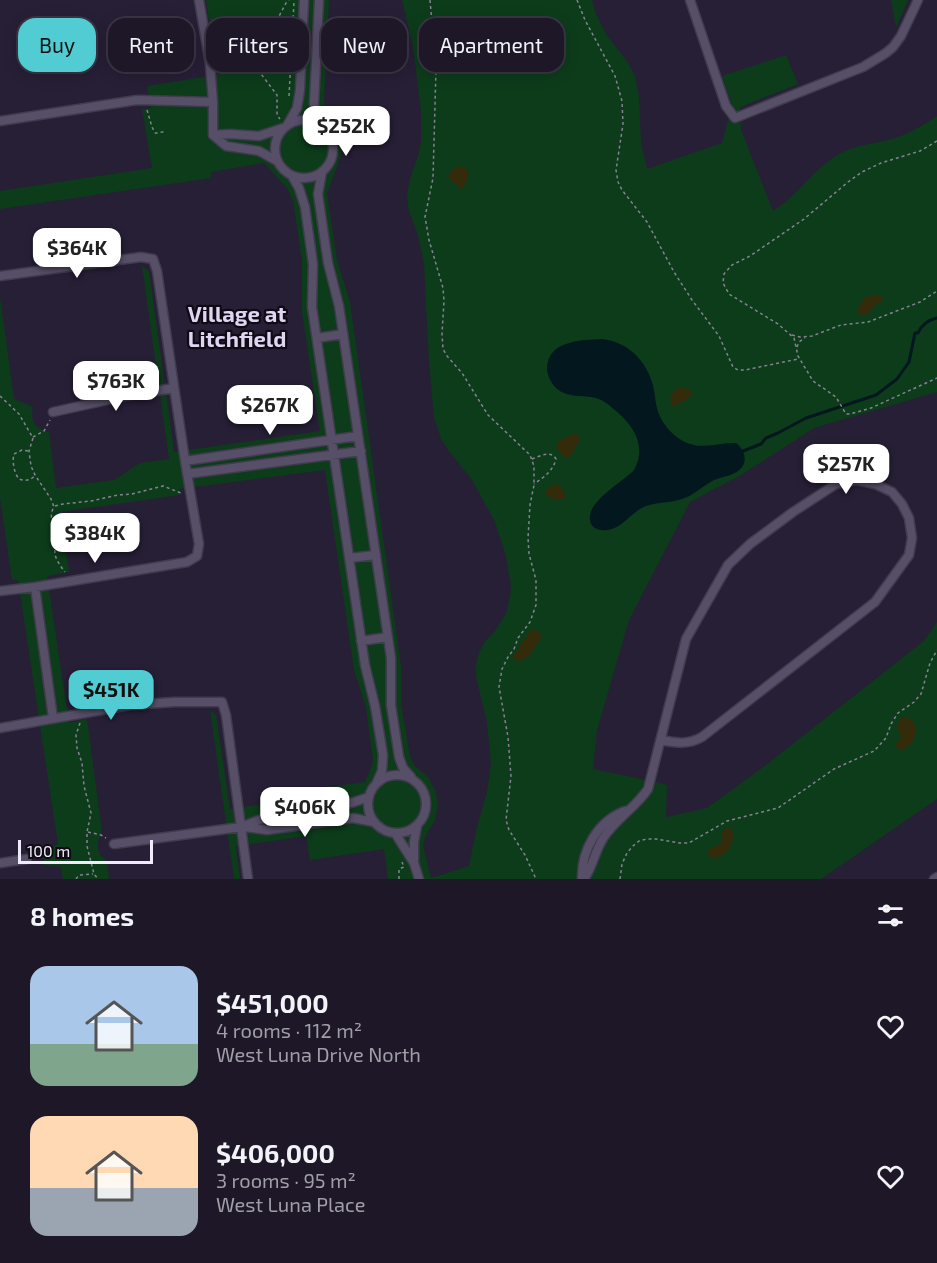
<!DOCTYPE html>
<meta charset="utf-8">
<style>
body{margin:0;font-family:"Exo 2",sans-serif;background:#252030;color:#f1f3f6;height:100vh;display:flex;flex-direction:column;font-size:22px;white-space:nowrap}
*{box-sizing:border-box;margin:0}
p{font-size:20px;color:#a09fa8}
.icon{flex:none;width:33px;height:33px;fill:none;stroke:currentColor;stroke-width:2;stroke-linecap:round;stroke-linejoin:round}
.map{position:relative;height:879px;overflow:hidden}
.drawer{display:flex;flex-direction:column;background:#1d1728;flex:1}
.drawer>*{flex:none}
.banner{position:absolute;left:18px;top:18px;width:600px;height:54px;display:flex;gap:12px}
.scale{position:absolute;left:18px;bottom:15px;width:135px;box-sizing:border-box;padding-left:6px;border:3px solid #f0ebfa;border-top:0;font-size:16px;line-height:21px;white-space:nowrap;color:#f0ebfa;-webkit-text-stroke:4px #0f0b15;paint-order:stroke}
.price{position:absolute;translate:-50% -51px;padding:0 14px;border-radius:12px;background:#fff;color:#222;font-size:20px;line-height:39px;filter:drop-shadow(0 2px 3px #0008)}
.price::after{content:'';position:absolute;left:50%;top:36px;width:18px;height:14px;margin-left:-9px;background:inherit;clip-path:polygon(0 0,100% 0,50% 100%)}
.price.on{background:#51ccd2;color:#111}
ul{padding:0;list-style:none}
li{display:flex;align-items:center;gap:18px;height:150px;padding:0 30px}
li span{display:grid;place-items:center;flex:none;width:168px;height:120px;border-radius:18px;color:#555}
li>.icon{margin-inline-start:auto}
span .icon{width:72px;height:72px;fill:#fffc;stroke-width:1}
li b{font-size:26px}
h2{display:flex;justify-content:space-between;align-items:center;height:72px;padding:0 30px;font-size:26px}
.pill{padding:0 21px;border-radius:18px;background:#1d1728;box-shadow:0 3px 15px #0003,0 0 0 2px #3b3645;font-size:21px;line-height:54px}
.pill.on{background:#51ccd2;color:#111}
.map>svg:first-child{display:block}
.green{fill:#0d3c1b}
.sand{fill:#332b0a}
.water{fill:#03181e}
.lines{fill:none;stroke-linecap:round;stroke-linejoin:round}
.stream{stroke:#03181e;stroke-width:3}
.minor-casing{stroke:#413b4e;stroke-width:11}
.path{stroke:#878194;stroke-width:1.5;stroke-dasharray:3 3;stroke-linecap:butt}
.minor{stroke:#574f68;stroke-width:8}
.labels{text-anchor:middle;stroke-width:4.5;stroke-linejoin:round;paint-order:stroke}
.neighbourhood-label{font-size:22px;font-weight:bold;fill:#dfd5f3;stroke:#0f0b15}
</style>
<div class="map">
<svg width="937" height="879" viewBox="0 0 937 879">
<rect width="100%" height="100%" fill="#271f36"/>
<path class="green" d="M206 0H329L324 102 326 112 338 130 342 143 341 156 327 193 337 260 350 302 401 666V704L410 756 414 765 428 777 436 792 438 804 435 820 425 837 423 846 431 878 469 866 477 827 487 792 491 763 487 722 476 677V666L478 655 484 643 495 631 506 614 510 597 511 586 506 556 495 522 472 480 449 451 441 439 434 417 429 362 424 264 418 235 409 211 407 196 410 179 419 153 421 141V111L413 47 402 0H592L595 12 606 34 628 63 635 76 639 97 641 143 647 169 722 143 732 105 722 76 786 55 798 84 740 107 741 130 773 211C798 196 813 169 839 154 855 145 874 144 892 139 908 134 923 126 937 116V392L814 428 741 475 690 502 629 620 597 730 593 769 651 781 667 785 666 817 707 808 766 765 924 641 937 622V799L821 879H388L384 849 310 860 306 836 236 846 240 879H234L210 710 216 715 230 809 301 798 300 791 365 782 370 771 373 760 366 707 354 670 325 470 179 489 180 495 60 512 69 572 47 576 69 723 87 719 102 831 98 841V849L101 856 107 861 109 879H63L61 867 43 865 44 859 41 853 58 844 18 580H12L0 498V297L14 399 33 407C30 422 34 428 49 432L56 488 114 480 140 463 169 459 142 266 149 271 174 452 320 431 302 312V261L293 200 287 188 264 163 211 172V178L0 209V191L152 168 142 109 151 108 147 86 217 75Z
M891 0H908L896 28Z"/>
<path class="sand" d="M460 166 466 168 469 173 464 187 461 189 451 180 448 176 452 169Z
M879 295 882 297 883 300 880 303 874 305 871 312 863 315 857 313V309L865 297Z
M680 387 691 390 692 395C689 398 677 406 673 406 667 399 672 390 680 387Z
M575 433 580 437C580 442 572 452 569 458H566L558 450 557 442 560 440Z
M556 484C562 486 566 492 565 498 561 502 550 498 545 495V491L551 486Z
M535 629 540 633 541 638 529 656 520 661 514 660 513 655 519 649 521 642 526 638 529 632Z
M904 717C925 720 915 751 898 750 893 743 899 741 901 736 897 728 895 722 904 717Z
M728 826C742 837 724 862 711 857 710 857 709 855 708 854L709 849 721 844V833Z"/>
<path class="water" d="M602 339C628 342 646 360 653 385 655 393 655 401 657 408 661 424 675 439 690 444 705 449 721 442 736 443 743 448 748 459 742 467 736 476 723 476 714 480 702 486 695 495 682 499 670 503 658 502 646 506 632 511 623 528 608 530 600 531 591 529 590 520 587 501 623 482 634 470 647 446 634 426 615 410 609 405 603 400 596 398 583 395 567 398 556 388 551 383 547 375 547 368 548 340 582 340 602 339Z"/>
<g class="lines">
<path class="stream" d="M743 451 761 444 766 438 778 433 806 418 876 395 897 379 909 362 915 333H918C922 324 928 320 937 318"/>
<g class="minor-casing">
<path id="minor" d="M199 0 210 64 213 102V135
M319 0 314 104 319 124
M690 0 726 106 735 118 863 67 886 53 893 47 901 36 918 0
M275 149a29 29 0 1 1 58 0a29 29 0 1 1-58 0Z
M0 121 137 100 213 102
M288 124 297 108 300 90 304 0
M213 135 230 134 259 136 283 128
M213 135 226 146 259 151 277 161
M322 172 318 194 328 263 339 306 391 658V705L399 757 403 768 411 777
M292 176 299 188 305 207 313 264 312 307 365 665 375 706 383 755 382 771 377 782
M0 276 141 257 153 259 157 271 185 461 199 544 197 556 187 562 35 587 0 591
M317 338 343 334
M53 412 130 395 174 388
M185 461 358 436
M187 474 361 451
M349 558 376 555
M35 587 53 718
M361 641 388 637
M0 728 130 705 174 702H222L226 715 248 879
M368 804a29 29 0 1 1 58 0a29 29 0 1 1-58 0Z
M244 827 267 830 353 818 374 822
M395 833 414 863 419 879
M114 844 241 827 267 817 351 803 369 797
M414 860V842L417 826
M0 863 27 859
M582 879C581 850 598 821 625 811
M584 879C593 867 595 850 604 837 616 819 637 806 648 789L686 639 728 565 750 544 793 512 836 484 856 480 875 484 892 492 902 504 909 518 912 538 909 555 875 602 702 737C688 745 676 743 661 740
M934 879 937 877"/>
</g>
<path class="path" d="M430 0 436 69 433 178 425 217 429 240 443 288 444 301 442 334 443 349 447 356 462 373 488 415 530 455 534 466V485L530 505 528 538 529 554 536 580V605L530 622 518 638 514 649 508 657 502 669 499 687 508 737 511 776 506 820 509 830 525 855 536 879
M577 0 585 20 615 76 622 101 623 124 616 170 618 182 622 190 647 222 674 272 692 300 719 336 733 367 738 370H745L798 359
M241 60a11 11 0 1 1 22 0a11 11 0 1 1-22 0Z
M260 52 265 35 276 22 286 3 289 0
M258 70 277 95V115L280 119
M289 96 294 2
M147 110 152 127 155 133H158L166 131
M937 141 920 151 881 163 862 172 848 182 804 219 750 256 732 265 724 274 723 283 729 294 778 324 794 338 798 356 813 381 836 397 846 414H850L871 408 937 378
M792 335 800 337 812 336 841 325 868 322 920 302 937 291
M797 347 799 342 805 338
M0 396 19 414 33 438 29 451 31 466 35 475 51 499 54 507C48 517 54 524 56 535 57 542 54 548 55 555 57 561 61 567 65 572
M33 437 44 431 50 420
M28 451 22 450 14 454C12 461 14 473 19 479 25 481 31 481 35 475
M532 459C540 456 551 450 556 459 553 471 544 477 534 484
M55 506 63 504 91 501 118 495 132 494 163 486 181 493
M80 723 76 735 77 748 82 763 84 786 91 813 87 832V846L94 874 98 879
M88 832 101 835 106 838
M76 879 79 875 93 874
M399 879V869L404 867 402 862
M620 879 622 864 627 853 633 846 639 841 647 839H656L679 843H689L727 821 778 808 834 769 874 751 886 738 891 724 898 713 914 702 921 694 930 663 937 650"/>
<use href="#minor" class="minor"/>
</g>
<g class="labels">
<g class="neighbourhood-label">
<text x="237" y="322">Village at<tspan x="237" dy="25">Litchfield</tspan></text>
</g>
</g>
</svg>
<div class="scale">100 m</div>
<b class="price" style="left:346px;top:157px">$252K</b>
<b class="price" style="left:77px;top:279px">$364K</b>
<b class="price" style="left:116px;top:412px">$763K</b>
<b class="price" style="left:270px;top:436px">$267K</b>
<b class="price" style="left:846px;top:495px">$257K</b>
<b class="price" style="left:95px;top:564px">$384K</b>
<b class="price on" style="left:111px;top:721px">$451K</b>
<b class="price" style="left:305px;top:838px">$406K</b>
<div class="banner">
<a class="pill on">Buy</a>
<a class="pill">Rent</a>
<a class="pill">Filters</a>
<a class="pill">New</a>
<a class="pill">Apartment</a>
</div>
</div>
<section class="drawer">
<h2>8 homes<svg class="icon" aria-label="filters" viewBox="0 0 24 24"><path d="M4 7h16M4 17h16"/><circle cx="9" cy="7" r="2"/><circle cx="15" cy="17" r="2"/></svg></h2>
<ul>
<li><span style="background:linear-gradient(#a9c7e8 65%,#7fa58c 0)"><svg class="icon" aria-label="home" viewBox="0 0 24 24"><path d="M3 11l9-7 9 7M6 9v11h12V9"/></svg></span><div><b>$451,000</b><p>4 rooms · 112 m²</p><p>West Luna Drive North</p></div><svg class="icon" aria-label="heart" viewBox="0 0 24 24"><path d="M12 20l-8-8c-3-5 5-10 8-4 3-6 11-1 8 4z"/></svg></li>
<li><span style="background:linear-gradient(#ffd9b3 60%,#9aa5b1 0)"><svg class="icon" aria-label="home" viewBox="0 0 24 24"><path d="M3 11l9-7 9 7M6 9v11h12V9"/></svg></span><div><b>$406,000</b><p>3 rooms · 95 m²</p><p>West Luna Place</p></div><svg class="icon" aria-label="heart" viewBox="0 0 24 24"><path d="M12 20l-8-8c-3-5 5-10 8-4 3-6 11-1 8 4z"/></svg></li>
</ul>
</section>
